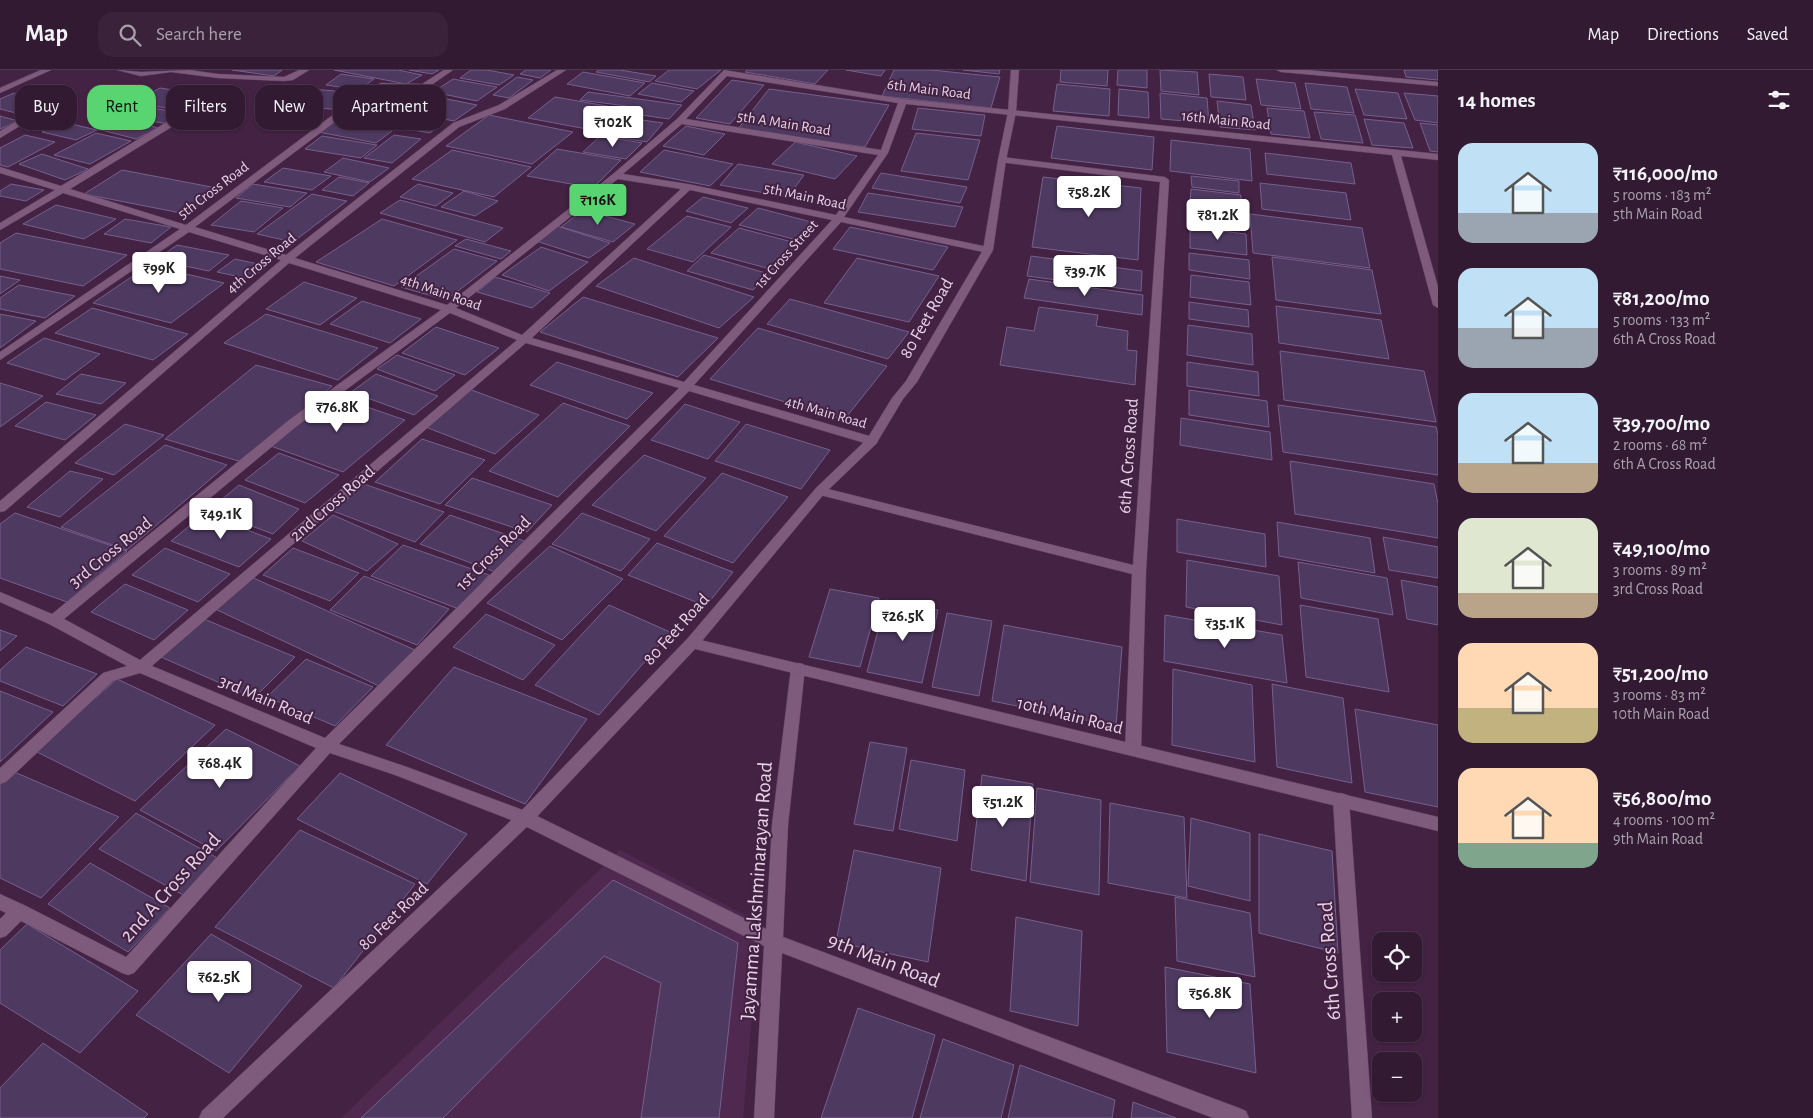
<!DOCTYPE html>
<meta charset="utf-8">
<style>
body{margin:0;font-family:"Alegreya Sans",sans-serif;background:#3a233a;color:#f1f3f6;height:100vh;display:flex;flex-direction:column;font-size:19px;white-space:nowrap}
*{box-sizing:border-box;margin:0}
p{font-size:16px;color:#a8a1ac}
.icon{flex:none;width:28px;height:28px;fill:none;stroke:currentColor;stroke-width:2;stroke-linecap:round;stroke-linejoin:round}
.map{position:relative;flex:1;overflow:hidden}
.sheet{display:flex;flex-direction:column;background:#321a32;width:375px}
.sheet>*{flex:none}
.hud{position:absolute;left:15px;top:15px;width:475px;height:45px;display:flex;gap:10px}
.tools{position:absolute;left:1372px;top:862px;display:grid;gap:10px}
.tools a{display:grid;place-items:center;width:50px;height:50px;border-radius:10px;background:#321a32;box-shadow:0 1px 4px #0004,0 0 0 1px #4d384d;font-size:25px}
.price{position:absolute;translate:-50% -42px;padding:0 11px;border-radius:5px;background:#fff;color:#222;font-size:16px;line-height:32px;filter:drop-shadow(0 1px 2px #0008)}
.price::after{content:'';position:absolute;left:50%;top:30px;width:15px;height:11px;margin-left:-8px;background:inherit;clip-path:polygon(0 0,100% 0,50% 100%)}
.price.active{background:#58d570;color:#111}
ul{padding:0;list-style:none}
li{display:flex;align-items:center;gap:15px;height:125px;padding:0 20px}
li span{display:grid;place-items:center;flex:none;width:140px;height:100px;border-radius:15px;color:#555}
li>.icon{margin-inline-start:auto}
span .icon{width:60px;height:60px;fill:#fffc;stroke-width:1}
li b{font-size:21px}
h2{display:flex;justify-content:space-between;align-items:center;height:60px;padding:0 20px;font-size:21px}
.tag{padding:0 18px;border-radius:15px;background:#321a32;box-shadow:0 1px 4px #0004,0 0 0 1px #4d384d;font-size:18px;line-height:45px}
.tag.active{background:#58d570;color:#111}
header{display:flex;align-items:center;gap:30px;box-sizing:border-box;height:70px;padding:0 25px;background:#321a32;border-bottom:1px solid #4d384d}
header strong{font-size:24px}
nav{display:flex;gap:28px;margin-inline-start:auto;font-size:18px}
.search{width:350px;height:45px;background:#3a233a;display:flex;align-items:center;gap:12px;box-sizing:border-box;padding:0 18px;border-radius:15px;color:#a8a1ac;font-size:19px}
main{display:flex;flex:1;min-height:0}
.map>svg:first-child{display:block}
.built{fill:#502950}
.building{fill:#4e3961;stroke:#76608c}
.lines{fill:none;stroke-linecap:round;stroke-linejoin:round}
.minor-casing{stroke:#5d415e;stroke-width:1}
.tertiary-casing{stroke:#5d415e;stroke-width:1}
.secondary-casing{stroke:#5d415e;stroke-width:1}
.minor{fill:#7e5a7d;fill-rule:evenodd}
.tertiary{fill:#7e5a7d;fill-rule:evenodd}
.secondary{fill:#7e5a7d;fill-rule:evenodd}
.labels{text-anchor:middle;stroke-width:4;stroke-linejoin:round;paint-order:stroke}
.far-street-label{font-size:15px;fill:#e7d2e6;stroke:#432243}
.street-label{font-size:18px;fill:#e7d2e6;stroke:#432243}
.near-street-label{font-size:21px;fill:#e7d2e6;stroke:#432243}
</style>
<header>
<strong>Map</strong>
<div class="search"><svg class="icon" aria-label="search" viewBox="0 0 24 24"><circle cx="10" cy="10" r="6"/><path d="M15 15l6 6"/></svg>Search here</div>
<nav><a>Map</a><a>Directions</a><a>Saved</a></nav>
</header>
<main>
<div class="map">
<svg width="1438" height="1048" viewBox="0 0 1438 1048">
<rect width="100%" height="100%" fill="#432243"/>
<path class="built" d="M620 780 760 853 743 1048H341Z"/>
<path class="building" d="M232 0H282L274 6Z
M334 0H398L422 5 406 14Z
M409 0H439L432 4Z
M471 0H487L514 5 499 15 460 8Z
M526 0H551L540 8 520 4Z
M599 0H620L656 6 649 12 596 2Z
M669 0H721L697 19 655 11Z
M747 0H828L815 14 745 2Z
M846 0H885L881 6Z
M894 0H931L1000 7 991 38 882 26Z
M963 0H1000L999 4Z
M1061 0H1108L1107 16 1060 12Z
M1118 0H1147V18L1117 15Z
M1160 0 1197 2 1199 25 1161 21Z
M1404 0H1438V10L1406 7Z
M583 2 645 13 630 26 567 14Z
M341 4 374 9 359 20 326 15Z
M1209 4 1243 7 1246 30 1211 27Z
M517 7 533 10 509 28 493 25Z
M453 9 497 17 477 31 433 22Z
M1256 9 1295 13 1301 39 1261 35Z
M732 10 764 15 730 54 696 48Z
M652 13 694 21 681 32 638 24Z
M1305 13 1347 17 1354 43 1311 39Z
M1057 14 1110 19 1109 46 1053 41Z
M160 18 212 26 187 42 134 32Z
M300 18 358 23 340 40 281 34Z
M392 18 477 35 454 51 366 34Z
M769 19 889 35 865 77 738 59Z
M1119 19 1148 22 1149 48 1118 45Z
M1355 19 1398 23 1407 49 1364 45Z
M588 22 682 35 669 49 621 42 627 36 580 30Z
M14 23 44 30 16 43 0 39V29Z
M1160 23 1207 28 1209 53 1161 49Z
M1404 23 1438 26V53L1415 50Z
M555 27 618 38 592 60 528 48Z
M1217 31 1251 35 1255 60 1220 57Z
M142 36 186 44 168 54 123 46Z
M359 37 444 52 430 63 343 48Z
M918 38 985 45 981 66 912 59Z
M1267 38 1304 41 1310 68 1271 64Z
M1314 42 1355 45 1363 73 1321 69Z
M489 45 573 62 532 94 446 76Z
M0 46 18 51 0 59Z
M613 46 663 53 647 72 596 64Z
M117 47 158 58 136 69 94 58Z
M1364 49 1404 53 1413 78 1372 75Z
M335 50 392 61 376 73 318 62Z
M63 52 97 60 76 70 42 62Z
M1420 53 1438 55V82L1430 81Z
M686 56 725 64 704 85 663 76Z
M1057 56 1154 67 1152 100 1051 88Z
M96 63 131 71 90 94 54 85Z
M916 63 980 70 968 110 901 101Z
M25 65 55 72 8 97 0 95V78Z
M394 65 421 69 392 93 364 88Z
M322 66 377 75 361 88 305 79Z
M600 66 642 73 626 89 583 82Z
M1171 70 1250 79 1252 111 1170 101Z
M795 72 857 86 835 109 772 94Z
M557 79 621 90 593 118 527 106Z
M452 80 531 97 494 127 412 109Z
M664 80 733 94 710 116 640 102Z
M1265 83 1351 93 1355 114 1267 104Z
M42 84 88 99 65 110 19 94Z
M343 88 389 98 370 112 324 102Z
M738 94 804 105 788 127 720 115Z
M283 98 331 106 312 120 264 112Z
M122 100 222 119 186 144 84 124Z
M881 103 967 117 960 133 872 118Z
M1191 106 1239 111V123L1192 117Z
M339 107 369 113 353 126 322 120Z
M1043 107 1141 118 1138 190 1032 177Z
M1260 113 1346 123 1351 150 1262 139Z
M11 114 44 120 26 131 0 126V121Z
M253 114 307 123 290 137 236 128Z
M418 114 453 123 436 136 400 127Z
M1191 119 1241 125V140L1190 134Z
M464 121 498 131 475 146 441 137Z
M868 123 963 137 955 157 858 142Z
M312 124 347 131 293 172 257 164Z
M703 127 748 138 731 153 686 141Z
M400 130 503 158 485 172 380 143Z
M241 131 283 138 254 162 211 155Z
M56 135 116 149 84 169 23 154Z
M1191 137 1241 143 1242 160 1190 154Z
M758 138 819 154 801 171 739 155Z
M583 140 635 154 613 172 561 157Z
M1250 144 1362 158 1370 198 1253 183Z
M687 146 731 157 693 192 647 179Z
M125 149 171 157 151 173 104 164Z
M382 149 457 170 394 216 316 192Z
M557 156 610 173 589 188 536 171Z
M850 157 948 177 933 200 833 179Z
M1190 157 1246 164 1247 185 1190 178Z
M739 158 800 174 774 200 711 183Z
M16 163 127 185 83 216 0 199V173Z
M466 169 511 181 501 189 455 176Z
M177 175 229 185 209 201 156 190Z
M541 177 588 192 549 221 502 205Z
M454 179 497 191 446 230 401 217Z
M1189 183 1249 190 1250 209 1189 200Z
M704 185 769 204 753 220 687 201Z
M1031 186 1142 201 1141 221 1027 206Z
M1272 187 1372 200 1381 244 1276 230Z
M634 188 754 227 719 258 596 216Z
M857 188 939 206 909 252 824 233Z
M235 189 267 196 250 209 217 202Z
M149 195 224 213 171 253 93 233Z
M1191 205 1249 212 1251 235 1190 227Z
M0 206 20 210 0 224Z
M495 207 550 223 532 238 477 222Z
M1029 209 1143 225 1142 245 1024 228Z
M304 212 357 228 320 255 266 239Z
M19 215 75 226 45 248 0 239V228Z
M583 227 718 268 678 307 540 262Z
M790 229 909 262 888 289 767 254Z
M362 231 421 249 390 273 330 254Z
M1189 232 1248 240 1249 257 1189 249Z
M1276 236 1381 250 1389 289 1279 273Z
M1039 237 1098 245 1096 256 1128 261 1127 280 1137 281 1135 315 1000 295 1007 257 1034 261Z
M92 238 188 264 153 290 55 263Z
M0 244 36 251 0 278Z
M266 244 378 278 338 310 224 273Z
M1188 255 1252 264 1253 295 1187 285Z
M436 257 499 278 465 305 402 283Z
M758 258 887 296 844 350 710 309Z
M44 268 100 284 65 310 7 293Z
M1280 281 1424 301 1436 352 1284 330Z
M397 285 455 305 435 321 377 299Z
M557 292 653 323 627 349 530 315Z
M1187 292 1258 302 1259 326 1187 316Z
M256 295 332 316 245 393 165 369Z
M81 304 126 313 101 334 56 324Z
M376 304 438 326 414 345 351 322Z
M0 313 43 326 0 357Z
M469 319 539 345 495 384 423 356Z
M1189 320 1267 331 1269 357 1189 345Z
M332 325 405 350 343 402 268 375Z
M46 332 96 345 65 370 15 356Z
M563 333 630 356 558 427 489 401Z
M685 334 740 352 708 389 651 370Z
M1278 335 1436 357 1438 364V405L1283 382Z
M1181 348 1270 362 1272 390 1180 375Z
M125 354 164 365 114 405 75 393Z
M746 354 830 380 801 419 715 391Z
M422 369 485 390 440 434 375 412Z
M165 375 227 395 127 480 61 457Z
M279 383 339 405 305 433 245 410Z
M644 385 706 408 656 461 592 435Z
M1290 391 1434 414 1438 434V468L1295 444Z
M70 401 103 409 60 447 27 437Z
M722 403 788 427 733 493 664 466Z
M472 408 552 435 527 462 445 435Z
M364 414 444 442 415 472 333 441Z
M239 415 299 439 273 464 209 440Z
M15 443 127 481 67 532 0 508V454Z
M582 443 650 469 621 501 552 474Z
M204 444 271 469 239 497 171 471Z
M333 445 398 474 367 501 302 471Z
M450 445 527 472 498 503 420 474Z
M1177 449 1265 464 1266 497 1177 482Z
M1277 452 1370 468 1375 503 1279 486Z
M1383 467 1438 477V508L1389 500Z
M657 473 733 502 706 536 628 505Z
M403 475 489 505 459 539 371 506Z
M550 476 623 509 562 570 487 533Z
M165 478 230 504 198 532 132 505Z
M293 478 359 503 330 531 263 505Z
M1187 490 1279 506 1282 555 1186 537Z
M1298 492 1387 508 1393 545 1301 528Z
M364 506 449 539 417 575 330 540Z
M251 507 415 580 379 616 213 538Z
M1401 510 1438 517V555L1407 549Z
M125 514 188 540 154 570 91 542Z
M830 519 879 528 860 597 809 587Z
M886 530 938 540 922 613 867 602Z
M609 535 670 562 599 645 535 615Z
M1300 535 1378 549 1389 622 1306 607Z
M947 543 992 551 979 626 932 617Z
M486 544 555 575 523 610 453 577Z
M1165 545 1282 565 1287 613 1164 591Z
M204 549 295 587 254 628 161 587Z
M1004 555 1122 577 1116 656 992 631Z
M0 560 17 566 0 581Z
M26 577 97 604 63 636 0 611V600Z
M306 589 373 617 335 656 267 627Z
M454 597 587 649 525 734 386 675Z
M1173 599 1252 615 1255 692 1172 675Z
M117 609 215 655 135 731 35 681Z
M1272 614 1343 628 1352 713 1277 697Z
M0 621 53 642 0 692Z
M1355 639 1438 655V737L1365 722Z
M226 659 300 696 216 781 140 740Z
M870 672 907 678 893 761 854 754Z
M911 690 965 700 957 771 899 759Z
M12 701 119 747 41 828 0 808V712Z
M340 703 467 764 427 814 297 749Z
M982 705 1033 714 1026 811 971 800Z
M1037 718 1101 730 1099 825 1030 812Z
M1110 733 1184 747 1187 828 1108 813Z
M136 743 221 790 185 826 99 779Z
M1191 748 1250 763V831L1188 816Z
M300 760 415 814 334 918 215 857Z
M1259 764 1332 781 1338 883 1259 863Z
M854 780 941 798 928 892 836 872Z
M90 793 170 838 128 882 48 834Z
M613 810 738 873 719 1048H641L661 913 604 886 443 1048H361Z
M1175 827 1250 843 1255 907 1177 891Z
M1016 847 1082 861 1078 956 1010 941Z
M27 854 138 921 80 983 0 933V880Z
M211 864 302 916 229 1003 136 945Z
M1165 897 1250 914 1256 1003 1167 982Z
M858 938 935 965 912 1048H821Z
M943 969 1014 995 1001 1048H920Z
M43 973 148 1044 144 1048H0V1018Z
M1020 995 1115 1030 1112 1048H1008Z
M1133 1032 1176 1048H1131Z"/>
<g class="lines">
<g class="minor-casing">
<path id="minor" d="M41 0H51L0 23V18Z
M117 0 141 2 189 0 218 4 284 7 299 0H309L293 10 284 11 218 8 171 2 141 6Z
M444 0H453L427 18 383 17 372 24 195 157 286 185 453 53 499 35 557 0H566L505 39 459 57 295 188 447 235 613 104 677 49 724 0 903 29 1438 84V90L1401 86 1438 217V238L1433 235 1392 85 906 34 888 83 844 147 988 177 993 180 991 182 988 183 841 152 694 315 876 368 878 371 876 374H868L689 321 339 674 407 697 531 743 766 859 772 755 791 598 793 594 798 593 803 594 805 598 788 755 783 867 1239 1038 1246 1041 1249 1048H1213L782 883 774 1048H754L764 876 519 753 395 705 330 683 134 903 128 905 122 903 21 851 6 866 0 868V849L6 843 0 840V824L26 836 126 887 316 678 140 603 113 611 6 712 0 714V698L103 603 127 596 49 554 0 532V522L52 544 289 350 441 240 289 193 5 441 0 442V431L281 190 189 162 0 290V282L180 159 63 123 0 160V153L55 120 0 103V97L61 116 213 24H219V28L70 119 186 155 366 20 381 13 422 14ZM727 6 898 33 881 80 686 49ZM682 54 878 85 836 145 688 114 623 104ZM618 109 681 119 522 265 456 238ZM690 120 832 150 684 312 532 268ZM450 243 517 270 140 590 64 549 297 356ZM526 273 679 318 325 668 152 596Z
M1277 0H1307L1438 12V16L1281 2Z
M62 24 69 26 0 68V61Z
M1002 87 1165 107 1169 110 1146 501 1141 680 1138 684 1133 686 1128 684 1125 680 1132 504 820 425 814 421 820 417 1133 495 1160 112 999 92 998 90Z
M1341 723 1347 725 1349 730 1372 1048H1352L1333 730 1335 725Z"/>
</g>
<g class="tertiary-casing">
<path id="tertiary" d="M692 568 1438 747V761L687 577 685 573 687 569Z"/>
</g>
<g class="secondary-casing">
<path id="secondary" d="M1011 0H1019L1016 42 1006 90 993 180 917 312 903 329 876 374 824 424 697 577 531 753 223 1048H199L202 1041 519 743 687 569 816 418 867 369 892 328 906 311 983 180 998 90 1008 42Z"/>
</g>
<use href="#minor" class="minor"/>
<use href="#tertiary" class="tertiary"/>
<use href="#secondary" class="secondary"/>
</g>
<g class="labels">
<g class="far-street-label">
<text transform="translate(929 19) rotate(7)" y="5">6th Main Road</text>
<text transform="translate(1226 50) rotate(6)" y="5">16th Main Road</text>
<text transform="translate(784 53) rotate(9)" y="5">5th A Main Road</text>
<text transform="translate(213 120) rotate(-37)" y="5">5th Cross Road</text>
<text transform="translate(805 126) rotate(12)" y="5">5th Main Road</text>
<text transform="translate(786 184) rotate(-48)" y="5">1st Cross Street</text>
<text transform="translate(261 193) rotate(-40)" y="5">4th Cross Road</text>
<text transform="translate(441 222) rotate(19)" y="5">4th Main Road</text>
<text transform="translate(826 342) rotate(16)" y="5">4th Main Road</text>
</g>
<g class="street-label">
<text transform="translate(926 248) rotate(-60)" y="6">80 Feet Road</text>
<text transform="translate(1128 386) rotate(-86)" y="6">6th A Cross Road</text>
<text transform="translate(332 433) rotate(-41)" y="6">2nd Cross Road</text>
<text transform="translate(110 482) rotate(-39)" y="6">3rd Cross Road</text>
<text transform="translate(493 483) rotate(-45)" y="6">1st Cross Road</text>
<text transform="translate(676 559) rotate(-48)" y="6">80 Feet Road</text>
<text transform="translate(266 629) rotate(23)" y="6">3rd Main Road</text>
<text transform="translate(1070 645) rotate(14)" y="6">10th Main Road</text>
<text transform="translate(393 846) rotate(-44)" y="6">80 Feet Road</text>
</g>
<g class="near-street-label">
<text transform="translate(170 817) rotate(-48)" y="7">2nd A Cross Road</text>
<text transform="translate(756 821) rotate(-86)" y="7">Jayamma Lakshminarayan Road</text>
<text transform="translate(884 890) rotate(21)" y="7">9th Main Road</text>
<text transform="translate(1329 891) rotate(-94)" y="7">6th Cross Road</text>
</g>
</g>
</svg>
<div class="tools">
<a><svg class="icon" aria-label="locate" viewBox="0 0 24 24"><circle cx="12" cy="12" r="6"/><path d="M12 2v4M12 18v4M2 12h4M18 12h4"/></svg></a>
<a>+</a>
<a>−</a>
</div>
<b class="price" style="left:613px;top:78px">₹102K</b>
<b class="price" style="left:1089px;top:148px">₹58.2K</b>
<b class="price active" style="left:598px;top:156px">₹116K</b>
<b class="price" style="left:1218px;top:171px">₹81.2K</b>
<b class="price" style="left:159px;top:224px">₹99K</b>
<b class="price" style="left:1085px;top:227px">₹39.7K</b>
<b class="price" style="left:337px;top:363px">₹76.8K</b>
<b class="price" style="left:221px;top:470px">₹49.1K</b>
<b class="price" style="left:903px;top:572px">₹26.5K</b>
<b class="price" style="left:1225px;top:579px">₹35.1K</b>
<b class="price" style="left:220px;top:719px">₹68.4K</b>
<b class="price" style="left:1003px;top:758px">₹51.2K</b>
<b class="price" style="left:219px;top:933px">₹62.5K</b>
<b class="price" style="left:1210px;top:949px">₹56.8K</b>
<div class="hud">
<a class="tag">Buy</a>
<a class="tag active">Rent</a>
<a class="tag">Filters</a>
<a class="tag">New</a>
<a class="tag">Apartment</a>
</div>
</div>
<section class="sheet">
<h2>14 homes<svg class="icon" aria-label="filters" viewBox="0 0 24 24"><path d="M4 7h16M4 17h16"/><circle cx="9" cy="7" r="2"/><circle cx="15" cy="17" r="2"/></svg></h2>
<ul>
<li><span style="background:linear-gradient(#bfe0f5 70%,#9aa5b1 0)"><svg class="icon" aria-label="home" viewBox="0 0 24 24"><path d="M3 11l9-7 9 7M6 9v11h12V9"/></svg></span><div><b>₹116,000/mo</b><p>5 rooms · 183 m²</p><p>5th Main Road</p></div></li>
<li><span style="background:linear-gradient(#bfe0f5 60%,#9aa5b1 0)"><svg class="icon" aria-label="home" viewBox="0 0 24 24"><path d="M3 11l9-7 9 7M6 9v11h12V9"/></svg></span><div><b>₹81,200/mo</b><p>5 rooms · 133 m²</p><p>6th A Cross Road</p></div></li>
<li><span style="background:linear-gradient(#bfe0f5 70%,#b9a48a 0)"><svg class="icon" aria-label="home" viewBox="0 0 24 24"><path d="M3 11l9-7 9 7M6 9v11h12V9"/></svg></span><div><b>₹39,700/mo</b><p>2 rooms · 68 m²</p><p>6th A Cross Road</p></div></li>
<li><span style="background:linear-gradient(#dfe7d0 75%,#b9a48a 0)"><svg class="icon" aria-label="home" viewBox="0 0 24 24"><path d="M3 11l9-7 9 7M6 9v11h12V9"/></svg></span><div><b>₹49,100/mo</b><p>3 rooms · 89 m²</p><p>3rd Cross Road</p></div></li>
<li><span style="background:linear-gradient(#ffd9b3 65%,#c2b280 0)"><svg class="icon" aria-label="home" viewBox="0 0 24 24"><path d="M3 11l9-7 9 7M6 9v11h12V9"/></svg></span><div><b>₹51,200/mo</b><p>3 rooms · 83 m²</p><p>10th Main Road</p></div></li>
<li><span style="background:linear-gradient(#ffd9b3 75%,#7fa58c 0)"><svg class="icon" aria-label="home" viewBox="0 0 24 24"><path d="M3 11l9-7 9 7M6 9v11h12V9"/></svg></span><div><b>₹56,800/mo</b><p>4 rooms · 100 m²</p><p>9th Main Road</p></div></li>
</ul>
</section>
</main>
